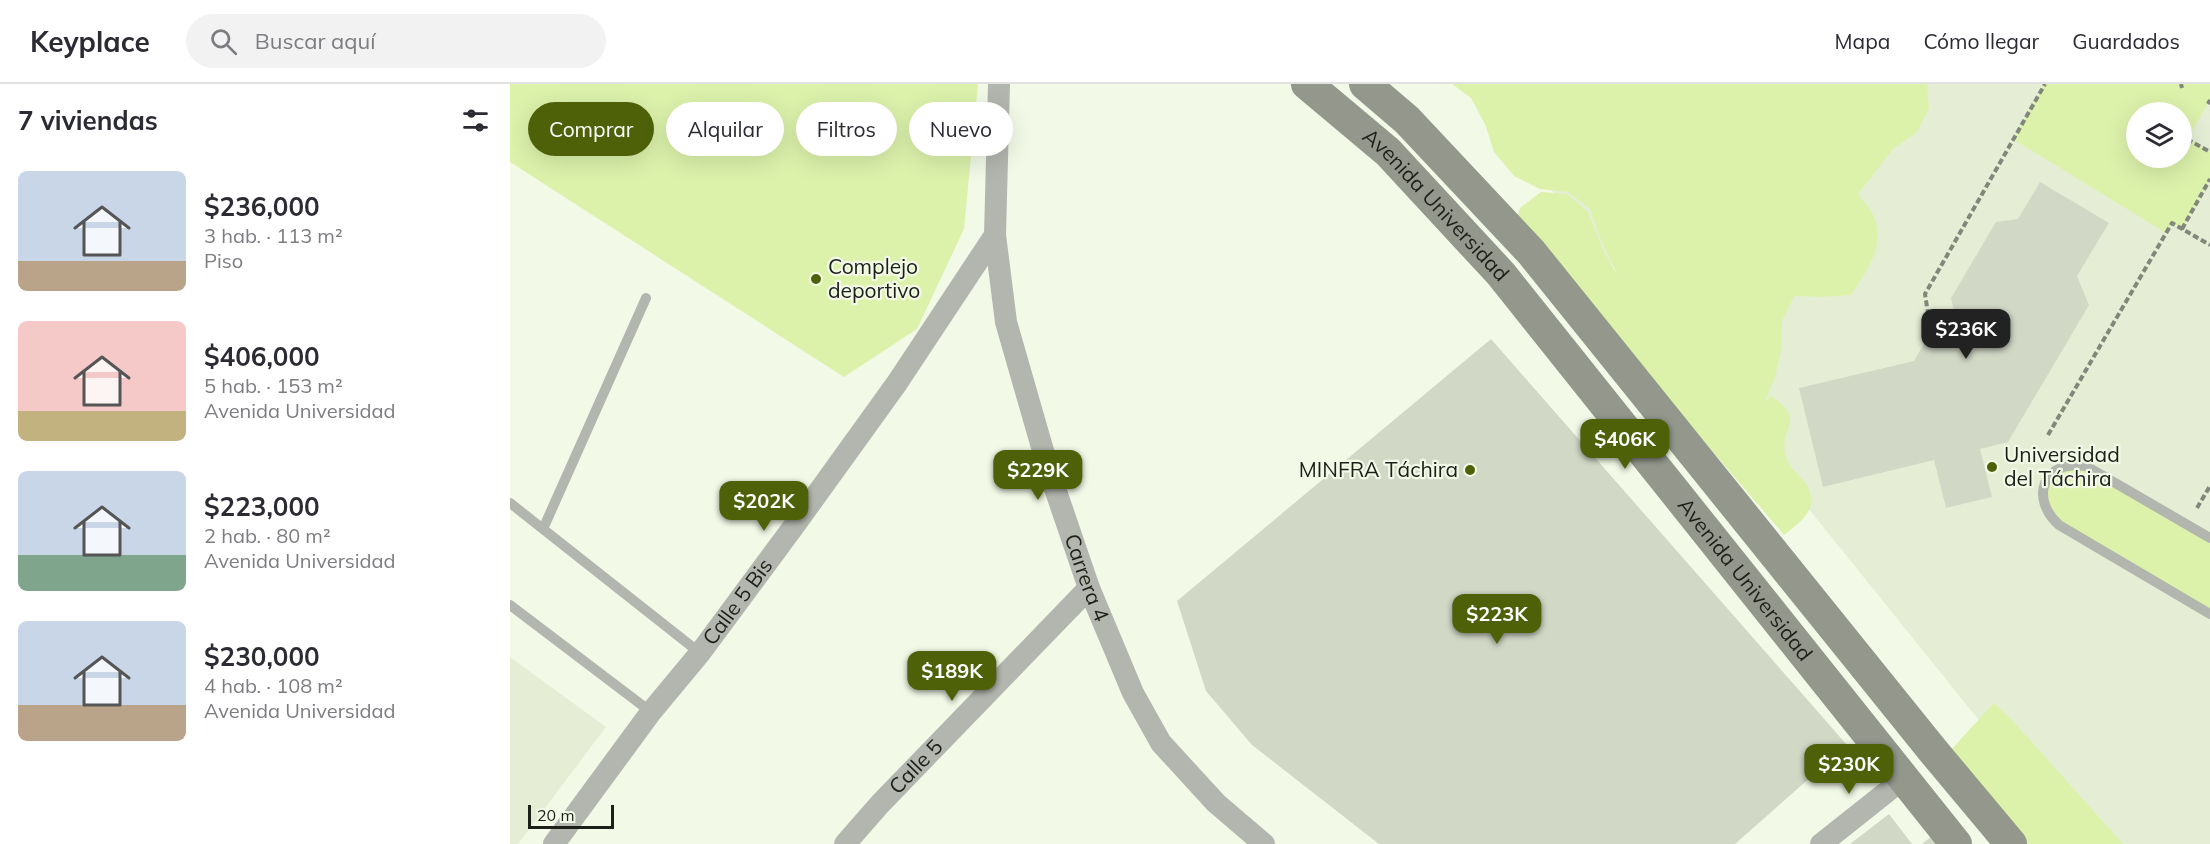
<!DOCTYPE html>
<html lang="es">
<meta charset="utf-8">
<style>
body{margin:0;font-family:Mulish,sans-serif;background:#f2f2f3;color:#2b2b33;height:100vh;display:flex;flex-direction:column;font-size:22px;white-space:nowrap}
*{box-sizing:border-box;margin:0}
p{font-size:20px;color:#7c7c81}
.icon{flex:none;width:33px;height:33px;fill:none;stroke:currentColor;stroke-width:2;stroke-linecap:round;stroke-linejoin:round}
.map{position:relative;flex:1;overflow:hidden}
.details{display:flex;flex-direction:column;background:#fff;width:510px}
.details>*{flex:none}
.hud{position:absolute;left:18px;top:18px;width:570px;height:54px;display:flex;gap:12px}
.controls{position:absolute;left:1616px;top:18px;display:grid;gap:12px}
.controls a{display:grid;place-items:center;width:66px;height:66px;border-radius:50%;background:#fff;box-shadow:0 6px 24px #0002;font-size:30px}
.scale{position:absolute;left:18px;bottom:15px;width:86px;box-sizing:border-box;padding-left:6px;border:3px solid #1d2019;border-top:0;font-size:16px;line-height:21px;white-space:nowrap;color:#1d2019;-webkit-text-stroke:4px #f3f9e7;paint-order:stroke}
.price{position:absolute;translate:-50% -51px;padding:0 14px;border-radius:12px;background:#4e6109;color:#fff;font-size:20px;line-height:39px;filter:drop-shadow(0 2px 3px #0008)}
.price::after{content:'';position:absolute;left:50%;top:36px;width:18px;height:14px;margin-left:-9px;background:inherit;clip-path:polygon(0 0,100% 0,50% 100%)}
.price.current{background:#222;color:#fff}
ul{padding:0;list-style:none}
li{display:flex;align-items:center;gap:18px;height:150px;padding:0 18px}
li span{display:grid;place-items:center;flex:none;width:168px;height:120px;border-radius:9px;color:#555}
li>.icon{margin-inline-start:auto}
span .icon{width:72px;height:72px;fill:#fffc;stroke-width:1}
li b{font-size:26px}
h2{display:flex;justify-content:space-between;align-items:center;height:72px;padding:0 18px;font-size:26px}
.tag{padding:0 21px;border-radius:27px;background:#fff;box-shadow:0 6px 24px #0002;font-size:21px;line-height:54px}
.tag.current{background:#4e6109;color:#fff}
header{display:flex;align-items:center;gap:36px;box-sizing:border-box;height:84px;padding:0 30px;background:#fff;border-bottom:2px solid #e1e1e2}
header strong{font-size:28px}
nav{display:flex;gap:33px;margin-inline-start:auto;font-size:21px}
.search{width:420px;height:54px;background:#f2f2f3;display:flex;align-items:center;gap:15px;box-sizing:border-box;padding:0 21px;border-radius:33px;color:#7c7c81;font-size:22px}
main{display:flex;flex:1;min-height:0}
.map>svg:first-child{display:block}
.built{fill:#e5eed5;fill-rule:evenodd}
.green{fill:#dcf2ab;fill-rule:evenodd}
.building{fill:#d2d8c6}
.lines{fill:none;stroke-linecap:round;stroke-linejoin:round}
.path{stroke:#83877b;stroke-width:4;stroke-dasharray:6 3;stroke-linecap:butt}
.lane{stroke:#b3b6ae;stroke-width:10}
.street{stroke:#b3b6ae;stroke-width:22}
.secondary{stroke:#93978c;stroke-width:32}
.poi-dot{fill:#4e6109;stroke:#f3f9e7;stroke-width:2}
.labels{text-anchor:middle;stroke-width:4.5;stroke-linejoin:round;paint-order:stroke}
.street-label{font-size:21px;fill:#1d2019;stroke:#f3f9e7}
.poi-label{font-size:21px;fill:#1d2019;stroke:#f3f9e7;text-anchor:start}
</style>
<header>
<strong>Keyplace</strong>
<div class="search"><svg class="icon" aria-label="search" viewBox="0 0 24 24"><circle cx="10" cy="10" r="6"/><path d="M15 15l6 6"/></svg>Buscar aquí</div>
<nav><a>Mapa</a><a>Cómo llegar</a><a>Guardados</a></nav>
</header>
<main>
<section class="details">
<h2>7 viviendas<svg class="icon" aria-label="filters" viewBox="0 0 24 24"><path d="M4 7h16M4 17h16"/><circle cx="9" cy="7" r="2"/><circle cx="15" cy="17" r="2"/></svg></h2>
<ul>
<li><span style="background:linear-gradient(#c9d6e8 75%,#b9a48a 0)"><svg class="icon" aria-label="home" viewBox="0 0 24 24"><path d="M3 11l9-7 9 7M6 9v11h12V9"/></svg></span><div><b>$236,000</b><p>3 hab. · 113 m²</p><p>Piso</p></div></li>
<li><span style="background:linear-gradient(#f6c9c9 75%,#c2b280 0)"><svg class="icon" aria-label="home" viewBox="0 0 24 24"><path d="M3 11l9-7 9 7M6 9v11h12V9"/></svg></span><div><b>$406,000</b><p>5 hab. · 153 m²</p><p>Avenida Universidad</p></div></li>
<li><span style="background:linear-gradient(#c9d6e8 70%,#7fa58c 0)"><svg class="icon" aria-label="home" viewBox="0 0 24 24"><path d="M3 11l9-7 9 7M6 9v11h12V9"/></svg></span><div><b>$223,000</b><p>2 hab. · 80 m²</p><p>Avenida Universidad</p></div></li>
<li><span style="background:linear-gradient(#c9d6e8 70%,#b9a48a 0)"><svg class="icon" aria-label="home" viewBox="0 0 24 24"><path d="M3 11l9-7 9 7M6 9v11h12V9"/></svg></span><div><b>$230,000</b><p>4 hab. · 108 m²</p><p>Avenida Universidad</p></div></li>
</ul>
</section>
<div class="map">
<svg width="1700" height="760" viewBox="0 0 1700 760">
<rect width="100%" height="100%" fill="#f3f9e7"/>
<path class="built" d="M949 0H1700V760H1563L1480 650 1049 115ZM1626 28H1671V74H1626Z
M0 573 96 643 8 760H0Z"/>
<path class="green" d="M0 0H468L454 145 407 245 334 293 0 78Z
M942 0H1417L1419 25 1406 49 1383 65 1348 110C1353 117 1361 125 1364 133 1376 162 1356 188 1341 211L1312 213 1284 212 1272 237 1271 266 1265 293 1255 318 1261 312C1299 337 1267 343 1276 373 1282 391 1304 398 1301 420 1299 433 1284 443 1274 451L1024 158 1007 134 1010 124 1031 108 1057 110 1078 128 1094 168 1107 190 1090 154 1080 125 1058 108 1030 105 1004 92 984 68 975 40 961 14Z
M1535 0H1700V16L1678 54 1700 68V95L1672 145 1662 139 1656 149 1503 55ZM1626 28H1671V74H1626Z
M1559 385 1583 388 1700 457V525L1552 438C1533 419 1531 396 1559 385Z
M1484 619 1502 636 1613 760H1517L1439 668Z"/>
<path class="building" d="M1530 98 1599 139 1567 192 1579 221 1498 358 1470 365 1482 413 1436 424 1424 376 1313 403 1289 304 1404 277 1422 246 1437 255 1447 239 1441 214 1486 138 1508 135Z
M981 255 1337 661 1225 760H869L742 661 696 607 667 517Z
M1379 730 1402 760H1340Z
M1422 752 1428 760H1412Z"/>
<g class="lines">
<path class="path" d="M1671 0 1672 4
M1698 20 1700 16
M1677 55 1700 68
M1672 145 1700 95
M1421 249 1415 210 1535 0
M1538 351 1662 139 1700 161
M1687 424 1700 402"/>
<path class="lane" d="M0 419 190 569
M33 445 136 214
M1700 454 1576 382C1533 375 1519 414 1549 441L1700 530
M0 521 141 628"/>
<g class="street">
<path id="s1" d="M489 0 485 151 496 238 538 384 579 504 623 609 651 659 706 719 754 760"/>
<path id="s2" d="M44 760 141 628 190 569 284 442 387 299 485 151"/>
<path id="s3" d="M335 760 370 720 579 504"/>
<path d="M1311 760 1393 695"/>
</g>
<g class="secondary">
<path id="s4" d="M797 0 878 68 991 190 1446 760"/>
<path d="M855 0 897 36 1021 168 1424 668 1501 760"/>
</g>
</g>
<g class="poi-dot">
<circle cx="306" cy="195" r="6"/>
<circle cx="1482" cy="383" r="6"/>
<circle cx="960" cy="386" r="6"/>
</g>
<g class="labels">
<g class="street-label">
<text dy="7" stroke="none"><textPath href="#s4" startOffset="177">Avenida Universidad</textPath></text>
<text dy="7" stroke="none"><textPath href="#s1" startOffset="507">Carrera 4</textPath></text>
<text dy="7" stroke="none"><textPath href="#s4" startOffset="663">Avenida Universidad</textPath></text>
<text dy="7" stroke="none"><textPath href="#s2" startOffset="304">Calle 5 Bis</textPath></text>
<text dy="7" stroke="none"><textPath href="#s3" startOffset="105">Calle 5</textPath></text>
</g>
<g class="poi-label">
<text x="318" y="190">Complejo<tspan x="318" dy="24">deportivo</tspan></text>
<text x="1494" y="378">Universidad<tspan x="1494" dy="24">del Táchira</tspan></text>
<text x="948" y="393" text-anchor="end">MINFRA Táchira</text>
</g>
</g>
</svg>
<div class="controls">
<a><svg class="icon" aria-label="layers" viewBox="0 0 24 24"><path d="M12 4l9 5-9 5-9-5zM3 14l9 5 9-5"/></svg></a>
</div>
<div class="scale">20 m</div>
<b class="price current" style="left:1456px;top:276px">$236K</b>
<b class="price" style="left:1115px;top:386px">$406K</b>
<b class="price" style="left:528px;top:417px">$229K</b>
<b class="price" style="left:254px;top:448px">$202K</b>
<b class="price" style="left:987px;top:561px">$223K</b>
<b class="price" style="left:442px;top:618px">$189K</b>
<b class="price" style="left:1339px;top:711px">$230K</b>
<div class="hud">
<a class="tag current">Comprar</a>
<a class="tag">Alquilar</a>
<a class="tag">Filtros</a>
<a class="tag">Nuevo</a>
</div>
</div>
</main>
